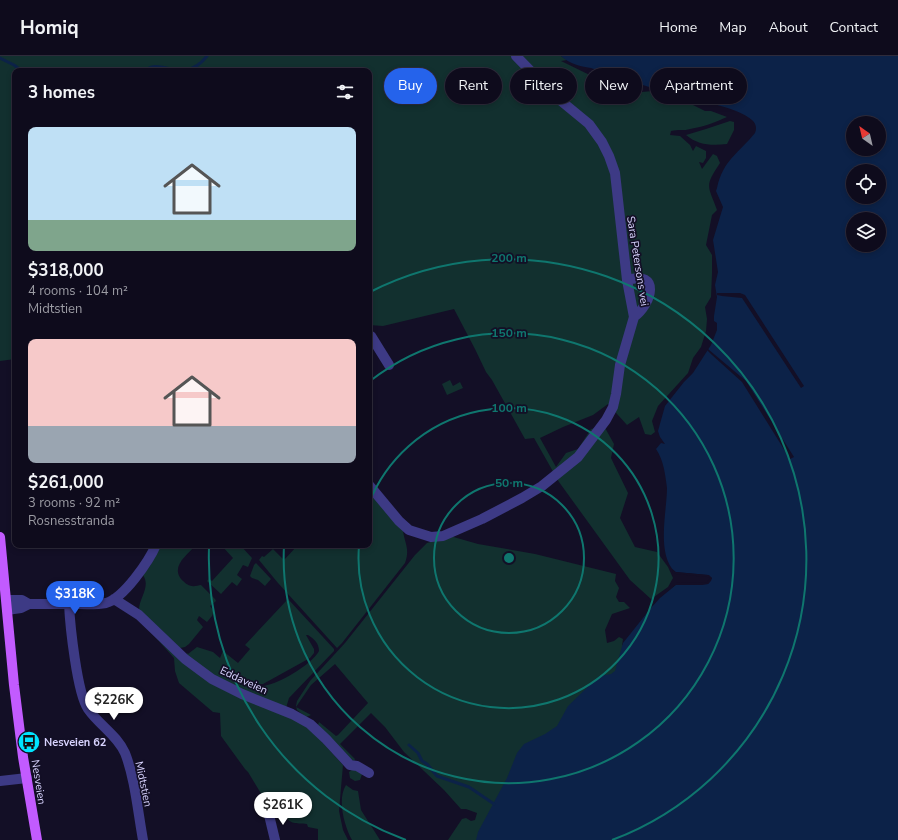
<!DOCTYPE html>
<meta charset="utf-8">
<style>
body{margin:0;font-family:"Nunito Sans",sans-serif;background:#1c1929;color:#f1f3f6;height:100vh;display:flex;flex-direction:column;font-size:15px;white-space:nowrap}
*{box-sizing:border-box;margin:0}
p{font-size:13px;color:#9b9ba3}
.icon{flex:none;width:22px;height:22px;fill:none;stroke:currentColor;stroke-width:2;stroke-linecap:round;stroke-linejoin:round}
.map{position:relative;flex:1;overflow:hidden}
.drawer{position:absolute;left:12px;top:12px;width:360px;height:480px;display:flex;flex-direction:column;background:#0e0b1c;border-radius:8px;box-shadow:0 2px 6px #0003,0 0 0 1px #2e2b3b}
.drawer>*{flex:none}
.guide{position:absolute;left:384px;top:12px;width:380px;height:36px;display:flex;gap:8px}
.needle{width:26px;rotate:326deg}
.fabs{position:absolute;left:846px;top:60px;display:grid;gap:8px}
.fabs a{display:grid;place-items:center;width:40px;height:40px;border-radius:50%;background:#0e0b1c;box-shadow:0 2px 6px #0003,0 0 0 1px #2e2b3b;font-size:20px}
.price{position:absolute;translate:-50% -34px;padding:0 9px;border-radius:14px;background:#fff;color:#222;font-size:13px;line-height:26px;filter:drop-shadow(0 1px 2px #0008)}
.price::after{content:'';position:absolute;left:50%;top:24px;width:12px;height:9px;margin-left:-6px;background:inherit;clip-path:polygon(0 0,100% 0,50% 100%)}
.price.active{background:#2563eb;color:#fff}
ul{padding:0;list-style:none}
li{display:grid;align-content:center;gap:8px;height:212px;padding:0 16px}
li span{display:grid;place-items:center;height:124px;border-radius:8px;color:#555}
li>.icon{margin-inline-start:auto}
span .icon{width:72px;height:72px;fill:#fffc;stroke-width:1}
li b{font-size:17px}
h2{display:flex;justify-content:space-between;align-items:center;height:48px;padding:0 16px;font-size:17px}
.pill{padding:0 14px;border-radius:18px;background:#0e0b1c;box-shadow:0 2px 6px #0003,0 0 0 1px #2e2b3b;font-size:14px;line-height:36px}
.pill.active{background:#2563eb;color:#fff}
header{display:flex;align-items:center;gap:24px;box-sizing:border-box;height:56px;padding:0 20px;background:#0e0b1c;border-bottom:1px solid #2e2b3b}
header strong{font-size:19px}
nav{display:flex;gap:22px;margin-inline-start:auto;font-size:14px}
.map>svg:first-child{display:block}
.green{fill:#12302f;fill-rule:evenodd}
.water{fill:#0c2248;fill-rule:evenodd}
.pier{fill:#130f26}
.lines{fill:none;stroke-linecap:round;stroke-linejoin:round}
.stream{stroke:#0c2248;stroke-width:3}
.minor{stroke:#3d3a85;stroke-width:10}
.major{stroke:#c25bff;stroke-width:10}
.ring{fill:none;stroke:#0f766e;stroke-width:2}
.labels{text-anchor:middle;stroke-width:3.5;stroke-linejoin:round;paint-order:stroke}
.street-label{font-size:11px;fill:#d9d4ff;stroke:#130f26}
.poi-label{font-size:11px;font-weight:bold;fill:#d9d4ff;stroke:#130f26;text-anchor:start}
.centre{fill:#0f766e;stroke:#130f26;stroke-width:2}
.ring-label{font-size:12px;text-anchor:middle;font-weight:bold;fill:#0f766e;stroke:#130f26;stroke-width:3.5;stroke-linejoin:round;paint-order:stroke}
</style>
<header>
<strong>Homiq</strong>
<nav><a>Home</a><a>Map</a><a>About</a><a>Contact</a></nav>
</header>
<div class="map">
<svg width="898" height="784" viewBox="0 0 898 784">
<rect width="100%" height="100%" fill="#130f26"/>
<path class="green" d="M0 0H561L567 4 561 5 602 25 628 30 635 35 637 39 642 36 653 35 675 44 685 45 705 55H711L727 61C716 66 703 71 690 73 684 75 678 73 671 75L670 79 680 80 690 89 693 95 696 90 706 95V102L703 107 699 106 702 113 713 98 717 100 720 107C704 131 708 129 717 154L712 159 706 189 712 199V217L711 241 705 251 707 263 706 275 701 291 693 302 688 317 658 350 652 365 655 376 651 379 645 378 639 361 627 369 608 348 593 359 563 371 540 382 556 411 566 397 578 393 591 373 604 370 614 388 611 402 628 437 620 462 635 491 657 496 668 511 673 522 668 531 651 543 630 524 559 426 534 382 525 383 492 324 486 316 475 293 454 253 383 270 369 269V15H15V303L0 305Z
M730 65 734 66V74L727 88C711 90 698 89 686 79L706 73Z
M450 324 453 330 460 326 463 332 447 339 442 328Z
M369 433 403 475C405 488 410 493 405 507L342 587 337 592 278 527 259 504 262 500 264 501 273 493 284 504 298 489H369Z
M450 480 478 488 535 498 616 518 615 525 619 532 616 541 619 546H624L630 552 612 558 605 574 607 587 614 585 619 581 623 583 622 590 651 552 676 529 503 784H448L462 763 466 762 471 765 475 764 477 757 466 753H461L444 734 404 696 385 671 371 657 340 688 355 703 354 705 350 703 318 669 319 666 336 680 338 679 368 647 335 608 311 629 296 651 311 659 306 661 297 654 296 650 297 645 310 625 345 587 415 499 427 487Z
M161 489H196C187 499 171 510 181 523 184 526 188 530 192 530 195 531 198 529 201 529L215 543 216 545 210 550 214 555 212 560 207 566 199 560 197 564 203 571 189 588 185 591 180 592 139 554C139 542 151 531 143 519L150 510Z
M221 489H240L252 502 248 511 243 509 237 519 242 523 237 530 232 526 221 538 207 525 209 523 212 525 233 502Z
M256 507 271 523 265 530 258 524 252 522 250 520 254 509Z
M288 543 334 593V595L289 642 286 652 229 630 186 599 187 597 188 598 197 591 213 596 220 602 223 595 238 607 250 593 245 589ZM306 579H308C314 583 319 587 319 595 311 610 263 640 247 628H263L310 602 314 597V593Z
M149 574 195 614 305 667 343 709 339 755 343 774 348 784H318V773L308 771 307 768C296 767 287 769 284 755L281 754 271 755 262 746 265 744 248 716 245 713 221 680 220 657 213 656 179 627 175 615 174 602Z
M353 713 362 718 360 724 355 725 350 722 349 716Z
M346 729 353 734 358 735 361 754 380 784H352C344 770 337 743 346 729Z"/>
<path class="water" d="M561 0H898V784H476L478 776 507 722 517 697 524 688 545 678 557 670 568 650 599 620 611 618 615 615 623 587 651 552 660 542 676 529 708 528 712 522 707 519 675 516C656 498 667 455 667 432 665 418 664 405 656 393L661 387 665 388 660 381 658 375 665 350 684 326 693 317 711 289 717 274V267L714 265V260L717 241 715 229 718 216 713 184 723 151 716 135 717 132C723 104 739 97 755 77 757 73 756 67 752 64 738 51 698 45 679 40 649 31 620 22 591 12 579 10 570 8 561 0ZM853 67H879V93H853ZM853 115H879V141H853ZM853 163H879V189H853Z"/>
<path class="pier" d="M717 237H740L745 239 804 330 801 332 742 242 722 240 717 239Z
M708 293 746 325 794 401 790 403 742 326 712 299 707 294Z
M672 513 676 516 709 519 712 522 711 525 708 528 702 529H676V527L678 526 694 527 707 526 710 522 707 521 676 518 673 517Z"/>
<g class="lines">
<path class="stream" d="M0 2 14 9 22 15
M145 15C159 0 184 30 207 0
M409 689 418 697 422 705 427 708 437 720 469 731 494 748"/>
<path class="minor" d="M627 224C661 214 652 248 634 261
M371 280 389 309
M369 429 399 465 409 474 431 481 443 480 482 463 522 442 542 430 578 401 606 364 613 351 616 338 620 309 634 261 627 224 615 117 609 100 602 86 589 68 555 40 516 0
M114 543 139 559 185 603 212 623 242 638 292 658 310 668 326 683 350 709 357 710 369 717
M7 544H22L29 548
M69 548C70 569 77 637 88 653 99 669 117 679 125 697 135 722 138 757 143 784
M7 554 21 552 29 548C43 548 58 548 72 548 83 548 96 549 106 547 124 542 149 505 156 489
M0 725 27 722
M269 759 275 784"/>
<path class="major" d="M0 481 14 629 23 701 37 784"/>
</g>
<g class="ring">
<circle cx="509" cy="502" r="75"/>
<path d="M369 447A150 150 0 1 1 359 490"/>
<path d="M370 325A225 225 0 1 1 284 490"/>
<path d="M406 784A300 300 0 0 1 209 492M370 236A300 300 0 1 1 612 784"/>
</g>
<defs>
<g id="bus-disc" transform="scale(1.15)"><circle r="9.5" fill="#00e5ff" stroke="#130f26"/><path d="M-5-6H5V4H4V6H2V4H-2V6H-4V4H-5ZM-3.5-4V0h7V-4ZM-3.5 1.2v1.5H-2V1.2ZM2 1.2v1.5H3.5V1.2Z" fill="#111"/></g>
</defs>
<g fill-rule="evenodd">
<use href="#bus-disc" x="29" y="686"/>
</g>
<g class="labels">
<g class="street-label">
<text transform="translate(638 205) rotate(81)" y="4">Sara Petersons vei</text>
<text transform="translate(244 624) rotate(25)" y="4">Eddaveien</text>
<text transform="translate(39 726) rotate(81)" y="4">Nesveien</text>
<text transform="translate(144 728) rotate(78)" y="4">Midtstien</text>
</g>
<g class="poi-label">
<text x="44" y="690">Nesveien 62</text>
</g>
</g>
<circle cx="509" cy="502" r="6" class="centre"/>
<g class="ring-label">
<text x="509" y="206">200 m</text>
<text x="509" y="281">150 m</text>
<text x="509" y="356">100 m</text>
<text x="509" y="431">50 m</text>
</g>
</svg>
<div class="fabs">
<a><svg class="needle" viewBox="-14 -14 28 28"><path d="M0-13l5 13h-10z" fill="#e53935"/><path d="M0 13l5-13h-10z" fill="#9b9ba3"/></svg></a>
<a><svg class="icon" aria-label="locate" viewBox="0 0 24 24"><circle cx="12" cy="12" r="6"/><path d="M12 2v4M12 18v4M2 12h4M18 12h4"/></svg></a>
<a><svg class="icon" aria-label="layers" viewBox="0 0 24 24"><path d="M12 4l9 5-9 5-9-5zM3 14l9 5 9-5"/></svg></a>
</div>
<b class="price active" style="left:75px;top:559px">$318K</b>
<b class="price" style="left:114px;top:665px">$226K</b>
<b class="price" style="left:283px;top:770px">$261K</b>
<div class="guide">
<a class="pill active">Buy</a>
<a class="pill">Rent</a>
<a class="pill">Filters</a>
<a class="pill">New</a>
<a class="pill">Apartment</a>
</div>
<section class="drawer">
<h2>3 homes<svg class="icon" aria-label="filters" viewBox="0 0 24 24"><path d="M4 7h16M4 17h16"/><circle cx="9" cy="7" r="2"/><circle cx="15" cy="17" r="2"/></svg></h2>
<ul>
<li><span style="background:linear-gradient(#bfe0f5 75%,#7fa58c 0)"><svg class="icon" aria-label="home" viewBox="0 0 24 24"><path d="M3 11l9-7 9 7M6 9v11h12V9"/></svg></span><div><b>$318,000</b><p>4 rooms · 104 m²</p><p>Midtstien</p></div></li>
<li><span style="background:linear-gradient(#f6c9c9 70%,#9aa5b1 0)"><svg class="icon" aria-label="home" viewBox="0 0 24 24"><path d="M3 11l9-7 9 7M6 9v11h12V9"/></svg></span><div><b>$261,000</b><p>3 rooms · 92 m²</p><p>Rosnesstranda</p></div></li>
</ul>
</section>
</div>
